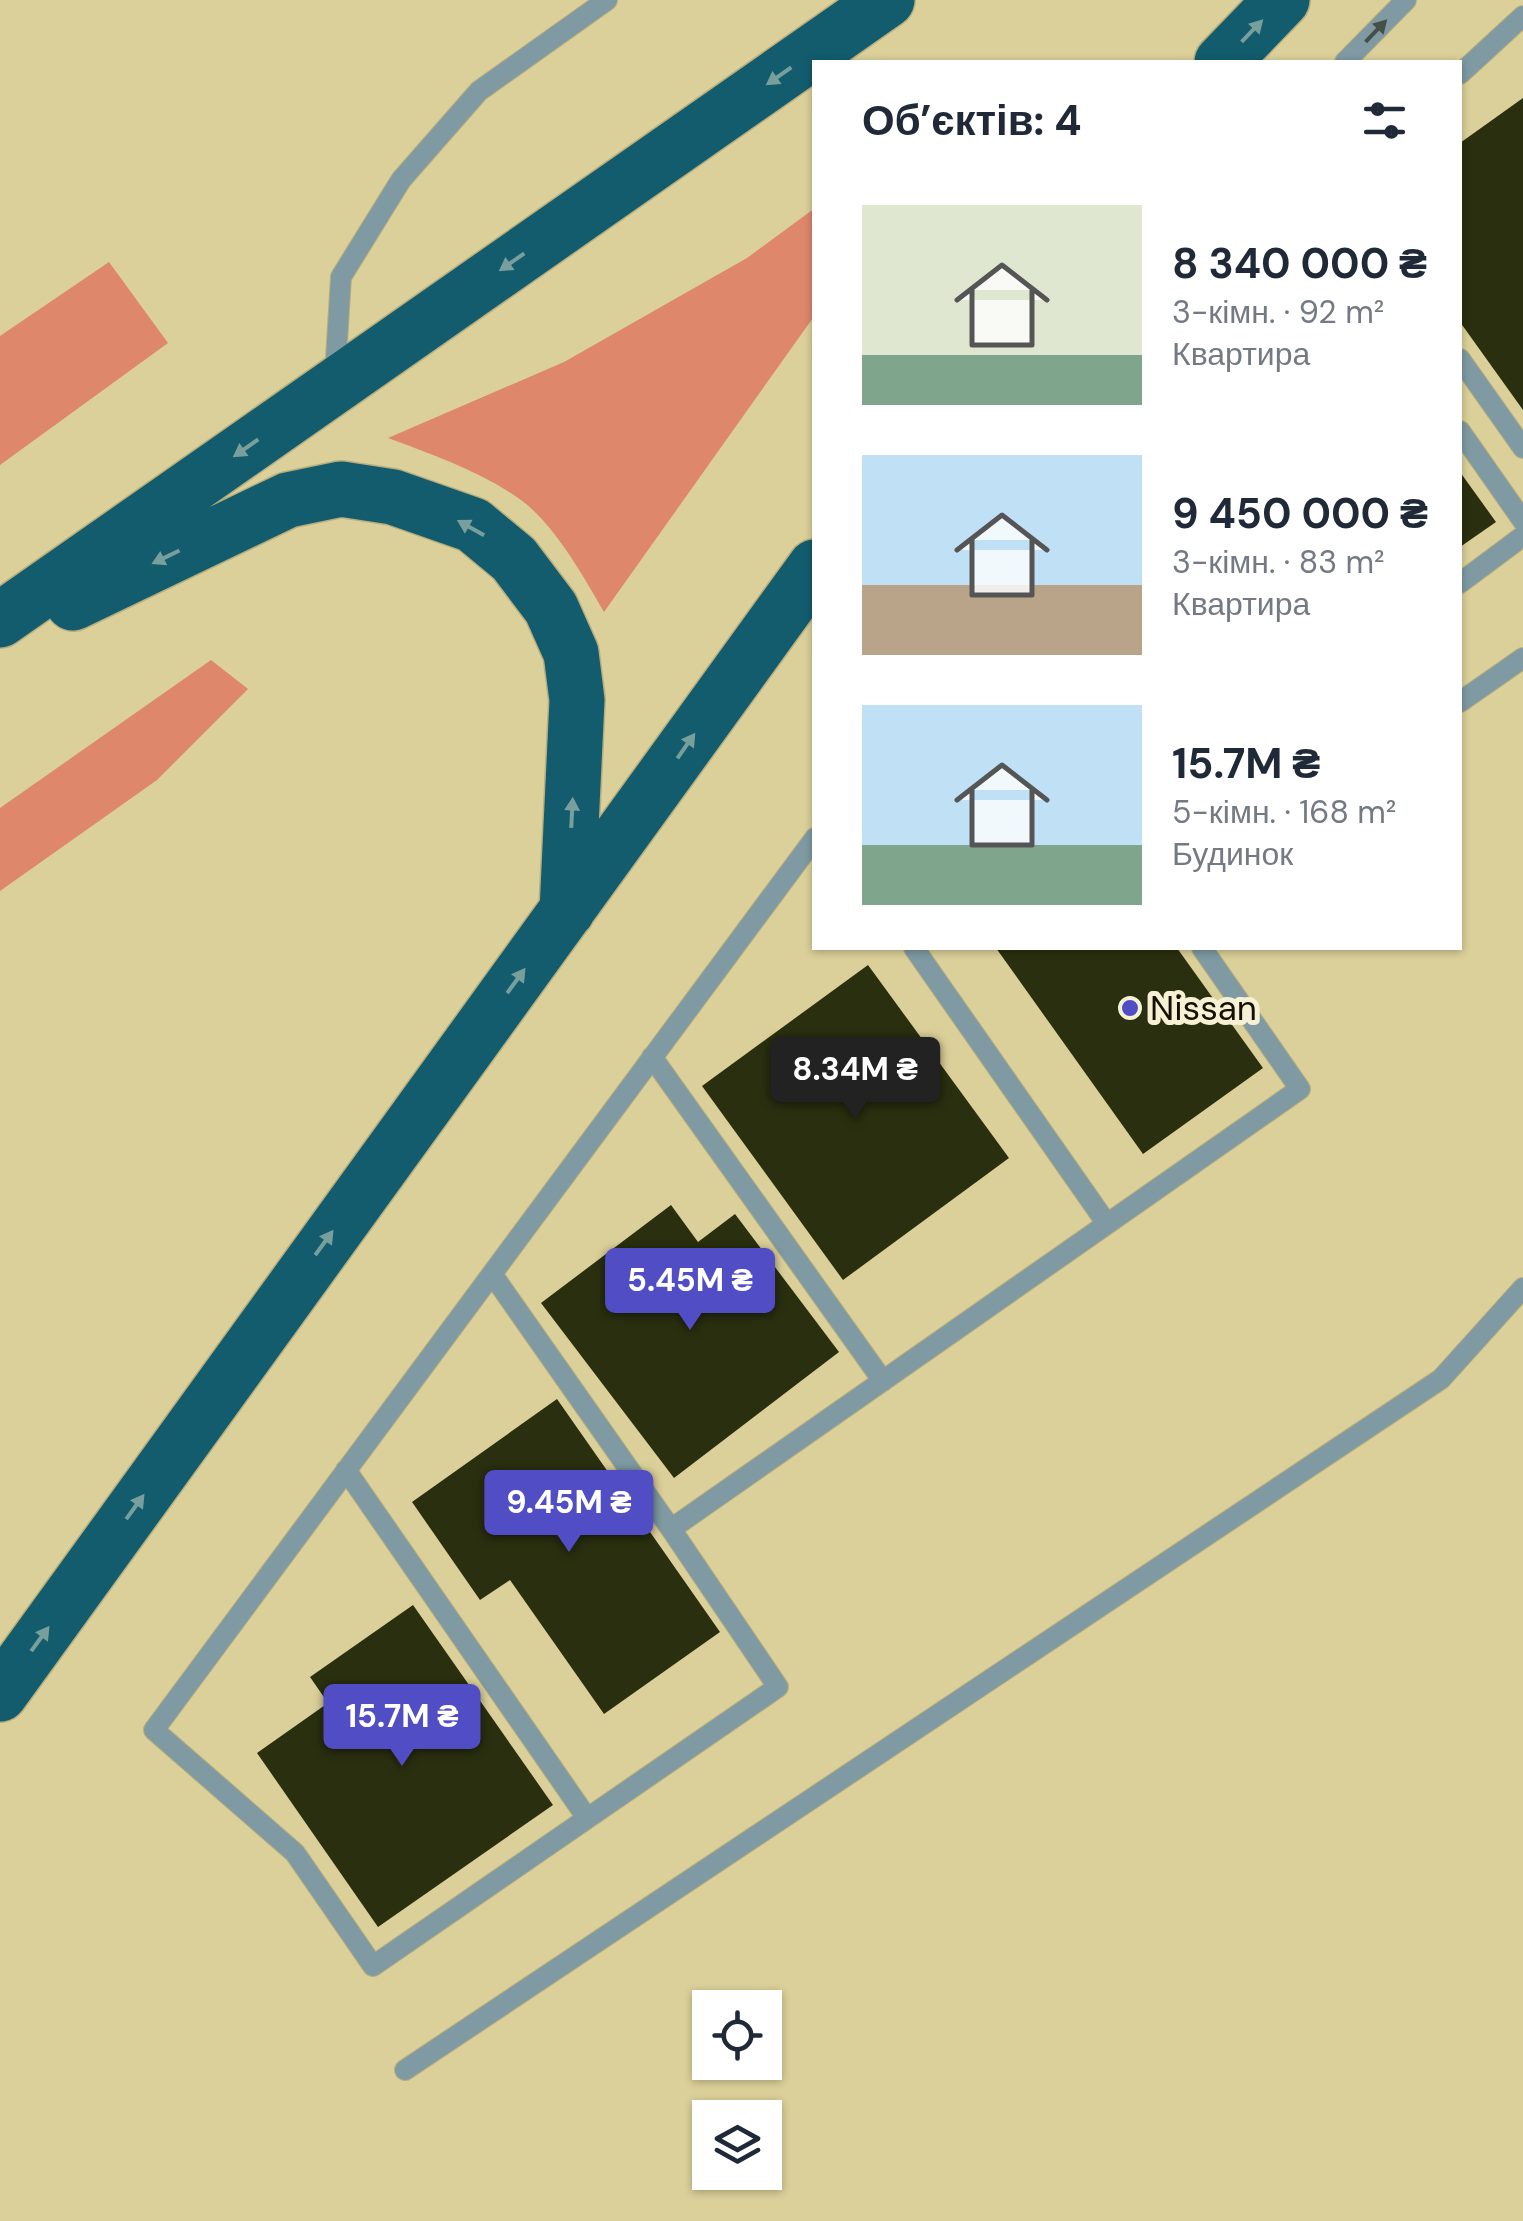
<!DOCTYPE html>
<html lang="uk">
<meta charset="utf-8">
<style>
body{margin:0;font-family:"DM Sans",sans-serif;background:#f6f6f7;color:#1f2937;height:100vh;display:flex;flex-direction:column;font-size:38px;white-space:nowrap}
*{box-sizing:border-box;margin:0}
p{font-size:32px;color:#747a83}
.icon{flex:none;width:55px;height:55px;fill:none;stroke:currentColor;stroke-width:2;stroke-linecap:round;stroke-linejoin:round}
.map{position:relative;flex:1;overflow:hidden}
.drawer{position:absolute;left:812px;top:60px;width:650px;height:890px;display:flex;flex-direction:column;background:#fff;border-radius:0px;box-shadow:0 2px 8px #0004}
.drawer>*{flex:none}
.fabs{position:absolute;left:692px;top:1990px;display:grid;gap:20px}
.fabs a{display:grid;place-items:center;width:90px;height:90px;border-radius:0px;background:#fff;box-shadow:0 2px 8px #0004;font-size:50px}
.price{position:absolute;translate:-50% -85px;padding:0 22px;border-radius:10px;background:#514ec5;color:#fff;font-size:32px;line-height:65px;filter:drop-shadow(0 2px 5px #0008)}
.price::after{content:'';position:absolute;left:50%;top:60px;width:30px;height:22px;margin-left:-15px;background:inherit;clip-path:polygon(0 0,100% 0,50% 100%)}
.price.active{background:#222;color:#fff}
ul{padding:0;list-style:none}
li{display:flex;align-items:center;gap:30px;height:250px;padding:0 50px}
li span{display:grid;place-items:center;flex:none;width:280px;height:200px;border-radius:0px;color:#555}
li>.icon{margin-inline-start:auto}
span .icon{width:120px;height:120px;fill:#fffc;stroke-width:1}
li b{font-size:42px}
h2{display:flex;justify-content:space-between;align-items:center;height:120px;padding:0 50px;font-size:42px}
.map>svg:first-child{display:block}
.green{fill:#de876b}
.building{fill:#292f0f}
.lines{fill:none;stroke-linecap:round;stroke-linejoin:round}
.lane-casing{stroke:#b7ae7d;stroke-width:22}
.highway-casing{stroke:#b7ae7d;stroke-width:58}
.lane{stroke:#7f9aa3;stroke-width:20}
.highway{stroke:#125c6e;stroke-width:55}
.oneway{fill:#799f9c}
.oneway2{fill:#454f49}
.poi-dot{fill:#514ec5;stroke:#f6f1d5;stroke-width:4}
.labels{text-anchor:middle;stroke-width:10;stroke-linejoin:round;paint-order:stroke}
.poi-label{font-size:35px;fill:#151100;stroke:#f6f1d5;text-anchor:start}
</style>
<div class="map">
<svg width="1523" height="2221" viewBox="0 0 1523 2221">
<rect width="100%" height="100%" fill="#dbd099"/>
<path class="green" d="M815 208V315L604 612C584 577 554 524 521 500 480 471 434 455 388 438L564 362 747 258Z
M109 262 168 343 0 465V336Z
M211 660 248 689 157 780 0 891V808Z"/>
<path class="building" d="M1523 98V410L1460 322V143Z
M1460 472 1496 522 1460 547Z
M996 948H1177L1263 1068 1143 1154Z
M868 965 1009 1158 843 1280 702 1086Z
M671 1205 698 1242 735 1214 839 1352 674 1478 541 1303Z
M557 1399 720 1632 604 1714 510 1580 480 1600 412 1502Z
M413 1605 553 1805 378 1927 257 1753 328 1703 310 1677Z"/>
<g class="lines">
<g class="lane-casing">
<path id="lane" d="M1345 62 1406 0
M1460 74 1523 16
M1460 359 1523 448
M335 375 341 277 401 180 479 91 607 0
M1460 431 1523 521
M1460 583 1523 536
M1460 702 1523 658
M914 948 1107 1224
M652 1057 883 1381
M492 1274 671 1529 778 1687 373 1966 295 1853 154 1730 815 838
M346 1470 587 1818
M671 1529 1300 1089 1202 948
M405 2070 1441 1379 1523 1288"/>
</g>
<g class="highway-casing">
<path id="highway" d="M1222 62 1282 0
M73 603 288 500 341 489 393 497 473 525 514 559 551 608 571 653 577 700 567 911
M0 620 887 0
M0 1694 815 567"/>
</g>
<use href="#lane" class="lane"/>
<use href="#highway" class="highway"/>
</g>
<defs><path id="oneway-solid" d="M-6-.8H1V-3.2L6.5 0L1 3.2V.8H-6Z" transform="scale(2.5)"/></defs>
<g class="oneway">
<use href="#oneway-solid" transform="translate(1252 31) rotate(-46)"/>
<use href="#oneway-solid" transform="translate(779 76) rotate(145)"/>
<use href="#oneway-solid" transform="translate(512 262) rotate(145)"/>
<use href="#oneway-solid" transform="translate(246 448) rotate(145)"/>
<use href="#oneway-solid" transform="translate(471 528) rotate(-151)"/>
<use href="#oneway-solid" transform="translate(166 557) rotate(154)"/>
<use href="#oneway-solid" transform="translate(686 746) rotate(-55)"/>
<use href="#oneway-solid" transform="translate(572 813) rotate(-87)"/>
<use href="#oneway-solid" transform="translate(516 981) rotate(-54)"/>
<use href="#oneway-solid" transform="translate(324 1243) rotate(-54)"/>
<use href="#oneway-solid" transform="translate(135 1507) rotate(-54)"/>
<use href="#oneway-solid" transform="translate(40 1639) rotate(-54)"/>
</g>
<use class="oneway2" href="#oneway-solid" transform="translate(1376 31) rotate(-46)"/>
<circle class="poi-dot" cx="1130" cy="1008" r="10"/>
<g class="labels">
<g class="poi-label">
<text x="1150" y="1020">Nissan</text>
</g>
</g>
</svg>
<div class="fabs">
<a><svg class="icon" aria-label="locate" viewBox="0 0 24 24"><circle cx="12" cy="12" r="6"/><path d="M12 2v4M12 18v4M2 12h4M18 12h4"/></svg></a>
<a><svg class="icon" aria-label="layers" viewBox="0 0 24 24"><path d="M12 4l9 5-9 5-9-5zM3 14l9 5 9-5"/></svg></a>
</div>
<b class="price active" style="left:855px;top:1122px">8.34M ₴</b>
<b class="price" style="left:690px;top:1333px">5.45M ₴</b>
<b class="price" style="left:569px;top:1555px">9.45M ₴</b>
<b class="price" style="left:402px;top:1769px">15.7M ₴</b>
<section class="drawer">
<h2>Об’єктів: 4<svg class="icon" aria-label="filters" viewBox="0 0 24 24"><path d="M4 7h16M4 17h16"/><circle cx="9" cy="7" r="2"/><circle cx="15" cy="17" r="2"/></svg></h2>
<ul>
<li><span style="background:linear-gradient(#dfe7d0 75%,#7fa58c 0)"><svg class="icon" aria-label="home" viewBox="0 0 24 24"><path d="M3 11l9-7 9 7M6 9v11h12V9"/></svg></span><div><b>8 340 000 ₴</b><p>3-кімн. · 92 m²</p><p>Квартира</p></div></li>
<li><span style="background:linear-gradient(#bfe0f5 65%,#b9a48a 0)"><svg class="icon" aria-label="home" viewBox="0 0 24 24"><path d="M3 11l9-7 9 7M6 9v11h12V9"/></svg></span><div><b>9 450 000 ₴</b><p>3-кімн. · 83 m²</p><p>Квартира</p></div></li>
<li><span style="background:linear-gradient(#bfe0f5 70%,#7fa58c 0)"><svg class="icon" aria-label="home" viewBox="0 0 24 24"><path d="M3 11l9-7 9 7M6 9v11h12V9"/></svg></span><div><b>15.7M ₴</b><p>5-кімн. · 168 m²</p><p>Будинок</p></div></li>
</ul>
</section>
</div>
